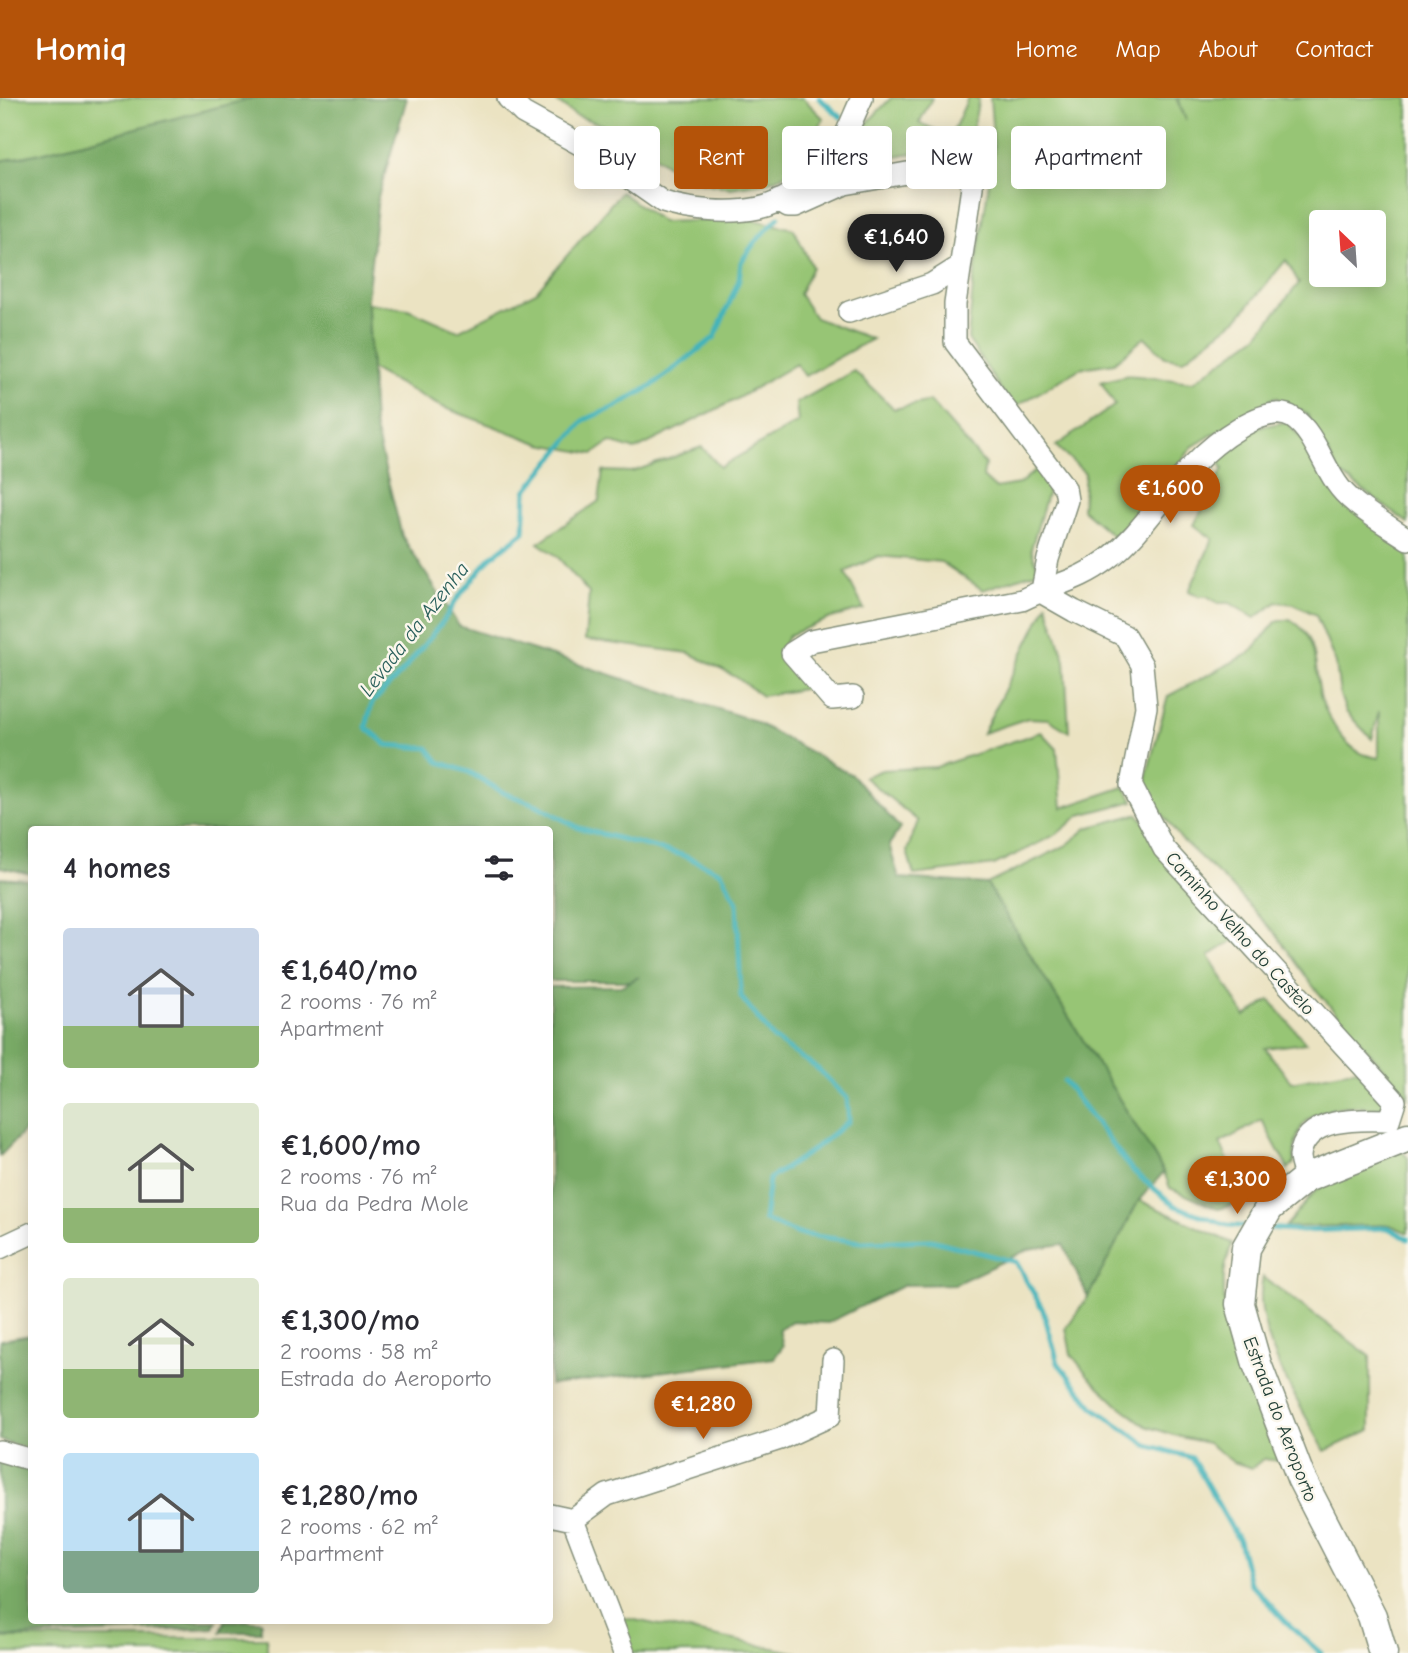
<!DOCTYPE html>
<meta charset="utf-8">
<style>
body{margin:0;font-family:"Comic Neue",sans-serif;background:#f2f2f3;color:#2b2b33;height:100vh;display:flex;flex-direction:column;font-size:26px;white-space:nowrap}
*{box-sizing:border-box;margin:0}
p{font-size:23px;color:#7c7c81}
.icon{flex:none;width:38px;height:38px;fill:none;stroke:currentColor;stroke-width:2;stroke-linecap:round;stroke-linejoin:round}
.map{position:relative;flex:1;overflow:hidden}
.drawer{position:absolute;left:28px;top:728px;width:525px;height:798px;display:flex;flex-direction:column;background:#fff;border-radius:7px;box-shadow:0 4px 18px #0003}
.drawer>*{flex:none}
.top-card{position:absolute;left:574px;top:28px;width:665px;height:63px;display:flex;gap:14px}
.needle{width:46px;rotate:335deg}
.controls{position:absolute;left:1309px;top:112px;display:grid;gap:14px}
.controls a{display:grid;place-items:center;width:77px;height:77px;border-radius:7px;background:#fff;box-shadow:0 4px 18px #0003;font-size:35px}
.price{position:absolute;translate:-50% -60px;padding:0 16px;border-radius:24px;background:#b45309;color:#fff;font-size:23px;line-height:46px;filter:drop-shadow(0 2px 4px #0008)}
.price::after{content:'';position:absolute;left:50%;top:42px;width:21px;height:16px;margin-left:-10px;background:inherit;clip-path:polygon(0 0,100% 0,50% 100%)}
.price.active{background:#222;color:#fff}
ul{padding:0;list-style:none}
li{display:flex;align-items:center;gap:21px;height:175px;padding:0 35px}
li span{display:grid;place-items:center;flex:none;width:196px;height:140px;border-radius:7px;color:#555}
li>.icon{margin-inline-start:auto}
span .icon{width:84px;height:84px;fill:#fffc;stroke-width:1}
li b{font-size:30px}
h2{display:flex;justify-content:space-between;align-items:center;height:84px;padding:0 35px;font-size:30px}
.pill{padding:0 24px;border-radius:7px;background:#fff;box-shadow:0 4px 18px #0003;font-size:24px;line-height:63px}
.pill.active{background:#b45309;color:#fff}
header{display:flex;align-items:center;gap:42px;box-sizing:border-box;height:98px;padding:0 35px;background:#b45309;color:#fff}
header strong{font-size:33px}
nav{display:flex;gap:38px;margin-inline-start:auto;font-size:24px}
.map>svg:first-child{display:block}
.green{fill:#97c574;stroke:#5b8154;stroke-width:2;fill-rule:evenodd}
.forest{fill:#79aa66;stroke:#4c744d;stroke-width:2}
.lines{fill:none;stroke-linecap:round;stroke-linejoin:round}
.stream{stroke:#43b3ba;stroke-width:5}
.minor-casing{stroke:#85907b;stroke-width:24}
.major-casing{stroke:#85907b;stroke-width:31}
.minor{stroke:#fff;stroke-width:21}
.major{stroke:#fff;stroke-width:28}
.labels{text-anchor:middle;stroke-width:5;stroke-linejoin:round;paint-order:stroke}
.street-label{font-size:19px;fill:#1f3d34;stroke:#fbf7ec}
.water-label{font-size:21px;font-style:italic;fill:#2a605c;stroke:#fbf7ec}
</style>
<header>
<strong>Homiq</strong>
<nav><a>Home</a><a>Map</a><a>About</a><a>Contact</a></nav>
</header>
<div class="map">
<svg width="1408" height="1555" viewBox="0 0 1408 1555">
<rect width="100%" height="100%" fill="#fbf7ec"/>
<filter id="ink" filterUnits="userSpaceOnUse"><feTurbulence type="fractalNoise" baseFrequency=".0143" numOctaves="2"/><feDisplacementMap in="SourceGraphic" scale="14" xChannelSelector="R" yChannelSelector="G"/><feConvolveMatrix kernelMatrix="1 2 1 2 8 2 1 2 1" color-interpolation-filters="sRGB"/></filter>
<filter id="wash" filterUnits="userSpaceOnUse"><feTurbulence type="fractalNoise" baseFrequency=".00686" numOctaves="4" result="noise"/><feDisplacementMap in="SourceGraphic" scale="28" xChannelSelector="R" yChannelSelector="G"/><feGaussianBlur stdDeviation="1.57" result="paint"/><feColorMatrix in="noise" values="0 0 0 0 0 0 0 0 0 0 0 0 0 0 0 0 0 1.4 0 .05"/><feComposite in="paint" operator="in"/></filter>
<g filter="url(#wash)">
<rect width="100%" height="100%" fill="#ebe3c2"/>
<path class="green" d="M0 0H253L41 55 0 63Z
M552 0H803L824 21 796 65 784 77 765 85 730 90 687 82 620 33 575 17Z
M891 0H932L919 25 951 38 968 0H979L969 50 905 56 862 66 850 63 851 47 867 25Z
M990 0H1176L1186 22 1178 0H1408V425L1339 375 1307 316 1275 299 1192 349 1158 397 1117 441 1082 411 1085 375 1056 348 1115 307 1101 284 1128 277 1193 284 1257 238 1299 185 1286 162 1238 220 1183 262 1165 259 1145 239 1114 265 1081 270 1013 310 968 241 973 188 994 52ZM1321 124H1374V177H1321Z
M621 94 662 124 750 121 794 131 812 169 799 196 815 220 872 241 805 278 796 266 733 303 635 352 610 344 593 356 541 346 440 308 371 271 368 205 408 211 458 233 536 194Z
M854 273 894 311 930 303 985 366 983 379 995 390 1019 386 1037 371 1050 386 1031 451 1039 473 983 492 941 464 878 458 845 474 864 511 831 520 789 537 779 555 809 590 762 598 736 579 689 555 585 542 589 495 557 458 538 445 599 403 603 373 632 374 702 349 720 369 798 324 796 305Z
M1286 324 1408 451V999L1312 887 1276 836 1231 788 1181 741 1147 695V676L1168 598 1250 555 1276 524 1290 521C1321 539 1313 572 1321 600 1326 616 1332 626 1342 639 1354 653 1361 657 1379 660V613L1372 641 1346 614 1340 597 1336 566 1316 517 1294 506 1277 504 1255 520 1230 505H1218L1207 498H1199L1189 493 1213 441 1194 427 1223 371 1217 359 1237 345 1247 331Z
M1047 506 1065 562 1069 634 1048 621 1028 620 983 635Z
M1041 634 1057 651 1062 710 1124 689 1134 703 1080 717 1057 736 994 767 914 777 907 753 918 723 864 679 882 672 936 669Z
M1138 716 1237 840 1209 858 1245 918 1270 902 1306 945 1265 950 1291 984 1357 971 1387 1008C1374 1013 1366 1009 1354 1008 1337 1007 1307 1016 1300 1032 1295 1042 1294 1055 1294 1065L1288 1071 1262 1022 1220 1045 1247 1103 1218 1111 1170 1090 1164 1074 987 786 1067 747 1087 730Z
M1402 1052 1408 1060V1135L1390 1127 1285 1129 1317 1091Z
M1139 1102 1232 1145C1229 1155 1225 1167 1224 1177 1220 1247 1252 1302 1281 1363L1263 1361 1252 1370 1233 1364 1208 1345 1180 1339 1146 1328 1117 1306 1091 1281 1071 1256 1066 1230 1088 1199Z
M1263 1179 1370 1258V1332L1325 1353C1301 1308 1250 1233 1263 1179Z
M620 1519 798 1555H632Z
M0 1540H267V1555H0Z"/>
<path class="forest" d="M253 0H407L378 99 367 201 374 327 402 438 459 528 752 622 852 677 900 730 889 747 899 780 987 786 1164 1074 1139 1102 1088 1199 1063 1146 1029 1151 955 1186 904 1187 828 1225 792 1223 779 1231 783 1248 774 1260 550 1287V889L621 888 639 879 630 883H550V732H32L31 776 0 769V63L41 55Z
M0 780 27 782 31 786 32 1025 0 1058Z
M31 1237V1352L0 1342V1242Z
M0 1361 31 1371 32 1522 217 1523 214 1530 0 1539Z
M225 1523H261V1534H221Z"/>
<g class="lines">
<path class="stream" d="M819 0 841 19
M826 51 834 33
M830 84 842 70 839 68
M779 119 755 144 741 164 739 182 715 239 653 287 615 309 584 322 526 393 524 434 490 460 456 502 444 522 402 574 372 605 366 629 387 647 428 650 439 664 469 674 504 695 537 707 579 730 682 757 721 774 737 804 741 899 774 941 817 970 847 1000 849 1023 811 1053 769 1081 764 1122 799 1136 861 1144 931 1142 1016 1164 1043 1212 1058 1265 1094 1310 1147 1347 1192 1360 1239 1443 1250 1485 1287 1525 1321 1555
M1064 983 1132 1072 1175 1108 1227 1127 1249 1129
M1269 1130 1302 1133 1388 1130 1408 1141"/>
</g>
</g>
<g filter="url(#ink)">
<g class="lines">
<g class="minor-casing">
<path id="minor" d="M508 0 523 15 583 48 663 104C691 113 730 116 759 110 778 106 811 86 824 72 841 53 851 23 862 0
M779 102 788 108H796L845 86 907 75H963L971 82 972 89 955 206V244L1065 390 1067 402 1048 461 1043 487 1046 497 1074 513 1125 538 1142 567 1146 609 1131 687 1164 751 1395 1003 1389 1022C1361 1021 1304 1018 1300 1058 1300 1065 1304 1074 1306 1080
M849 214 932 186 959 169
M853 599 832 601 792 555 811 543 1022 502C1053 486 1078 484 1108 461 1142 435 1163 397 1193 367 1211 348 1266 302 1293 320 1315 335 1323 369 1340 390 1355 409 1387 427 1408 441
M0 1150 32 1135
M0 1353 32 1362
M550 1417 573 1422
M573 1422 607 1397 780 1341 830 1318 833 1262
M573 1422 624 1555"/>
</g>
<g class="major-casing">
<path id="major" d="M1383 1555 1372 1518 1301 1380 1257 1266 1240 1206 1246 1150 1269 1110 1306 1080 1408 1039"/>
</g>
<use href="#minor" class="minor"/>
<use href="#major" class="major"/>
</g>
</g>
<g class="labels">
<g class="street-label">
<text transform="translate(1241 835) rotate(48)" y="7">Caminho Velho do Castelo</text>
<text transform="translate(1281 1321) rotate(69)" y="7">Estrada do Aeroporto</text>
</g>
<g class="water-label">
<text transform="translate(414 531) rotate(-52)" y="7">Levada da Azenha</text>
</g>
</g>
</svg>
<div class="controls">
<a><svg class="needle" viewBox="-14 -14 28 28"><path d="M0-13l5 13h-10z" fill="#e53935"/><path d="M0 13l5-13h-10z" fill="#7c7c81"/></svg></a>
</div>
<b class="price active" style="left:896px;top:176px">€1,640</b>
<b class="price" style="left:1170px;top:427px">€1,600</b>
<b class="price" style="left:1237px;top:1118px">€1,300</b>
<b class="price" style="left:703px;top:1343px">€1,280</b>
<div class="top-card">
<a class="pill">Buy</a>
<a class="pill active">Rent</a>
<a class="pill">Filters</a>
<a class="pill">New</a>
<a class="pill">Apartment</a>
</div>
<section class="drawer">
<h2>4 homes<svg class="icon" aria-label="filters" viewBox="0 0 24 24"><path d="M4 7h16M4 17h16"/><circle cx="9" cy="7" r="2"/><circle cx="15" cy="17" r="2"/></svg></h2>
<ul>
<li><span style="background:linear-gradient(#c9d6e8 70%,#8fb573 0)"><svg class="icon" aria-label="home" viewBox="0 0 24 24"><path d="M3 11l9-7 9 7M6 9v11h12V9"/></svg></span><div><b>€1,640/mo</b><p>2 rooms · 76 m²</p><p>Apartment</p></div></li>
<li><span style="background:linear-gradient(#dfe7d0 75%,#8fb573 0)"><svg class="icon" aria-label="home" viewBox="0 0 24 24"><path d="M3 11l9-7 9 7M6 9v11h12V9"/></svg></span><div><b>€1,600/mo</b><p>2 rooms · 76 m²</p><p>Rua da Pedra Mole</p></div></li>
<li><span style="background:linear-gradient(#dfe7d0 65%,#8fb573 0)"><svg class="icon" aria-label="home" viewBox="0 0 24 24"><path d="M3 11l9-7 9 7M6 9v11h12V9"/></svg></span><div><b>€1,300/mo</b><p>2 rooms · 58 m²</p><p>Estrada do Aeroporto</p></div></li>
<li><span style="background:linear-gradient(#bfe0f5 70%,#7fa58c 0)"><svg class="icon" aria-label="home" viewBox="0 0 24 24"><path d="M3 11l9-7 9 7M6 9v11h12V9"/></svg></span><div><b>€1,280/mo</b><p>2 rooms · 62 m²</p><p>Apartment</p></div></li>
</ul>
</section>
</div>
